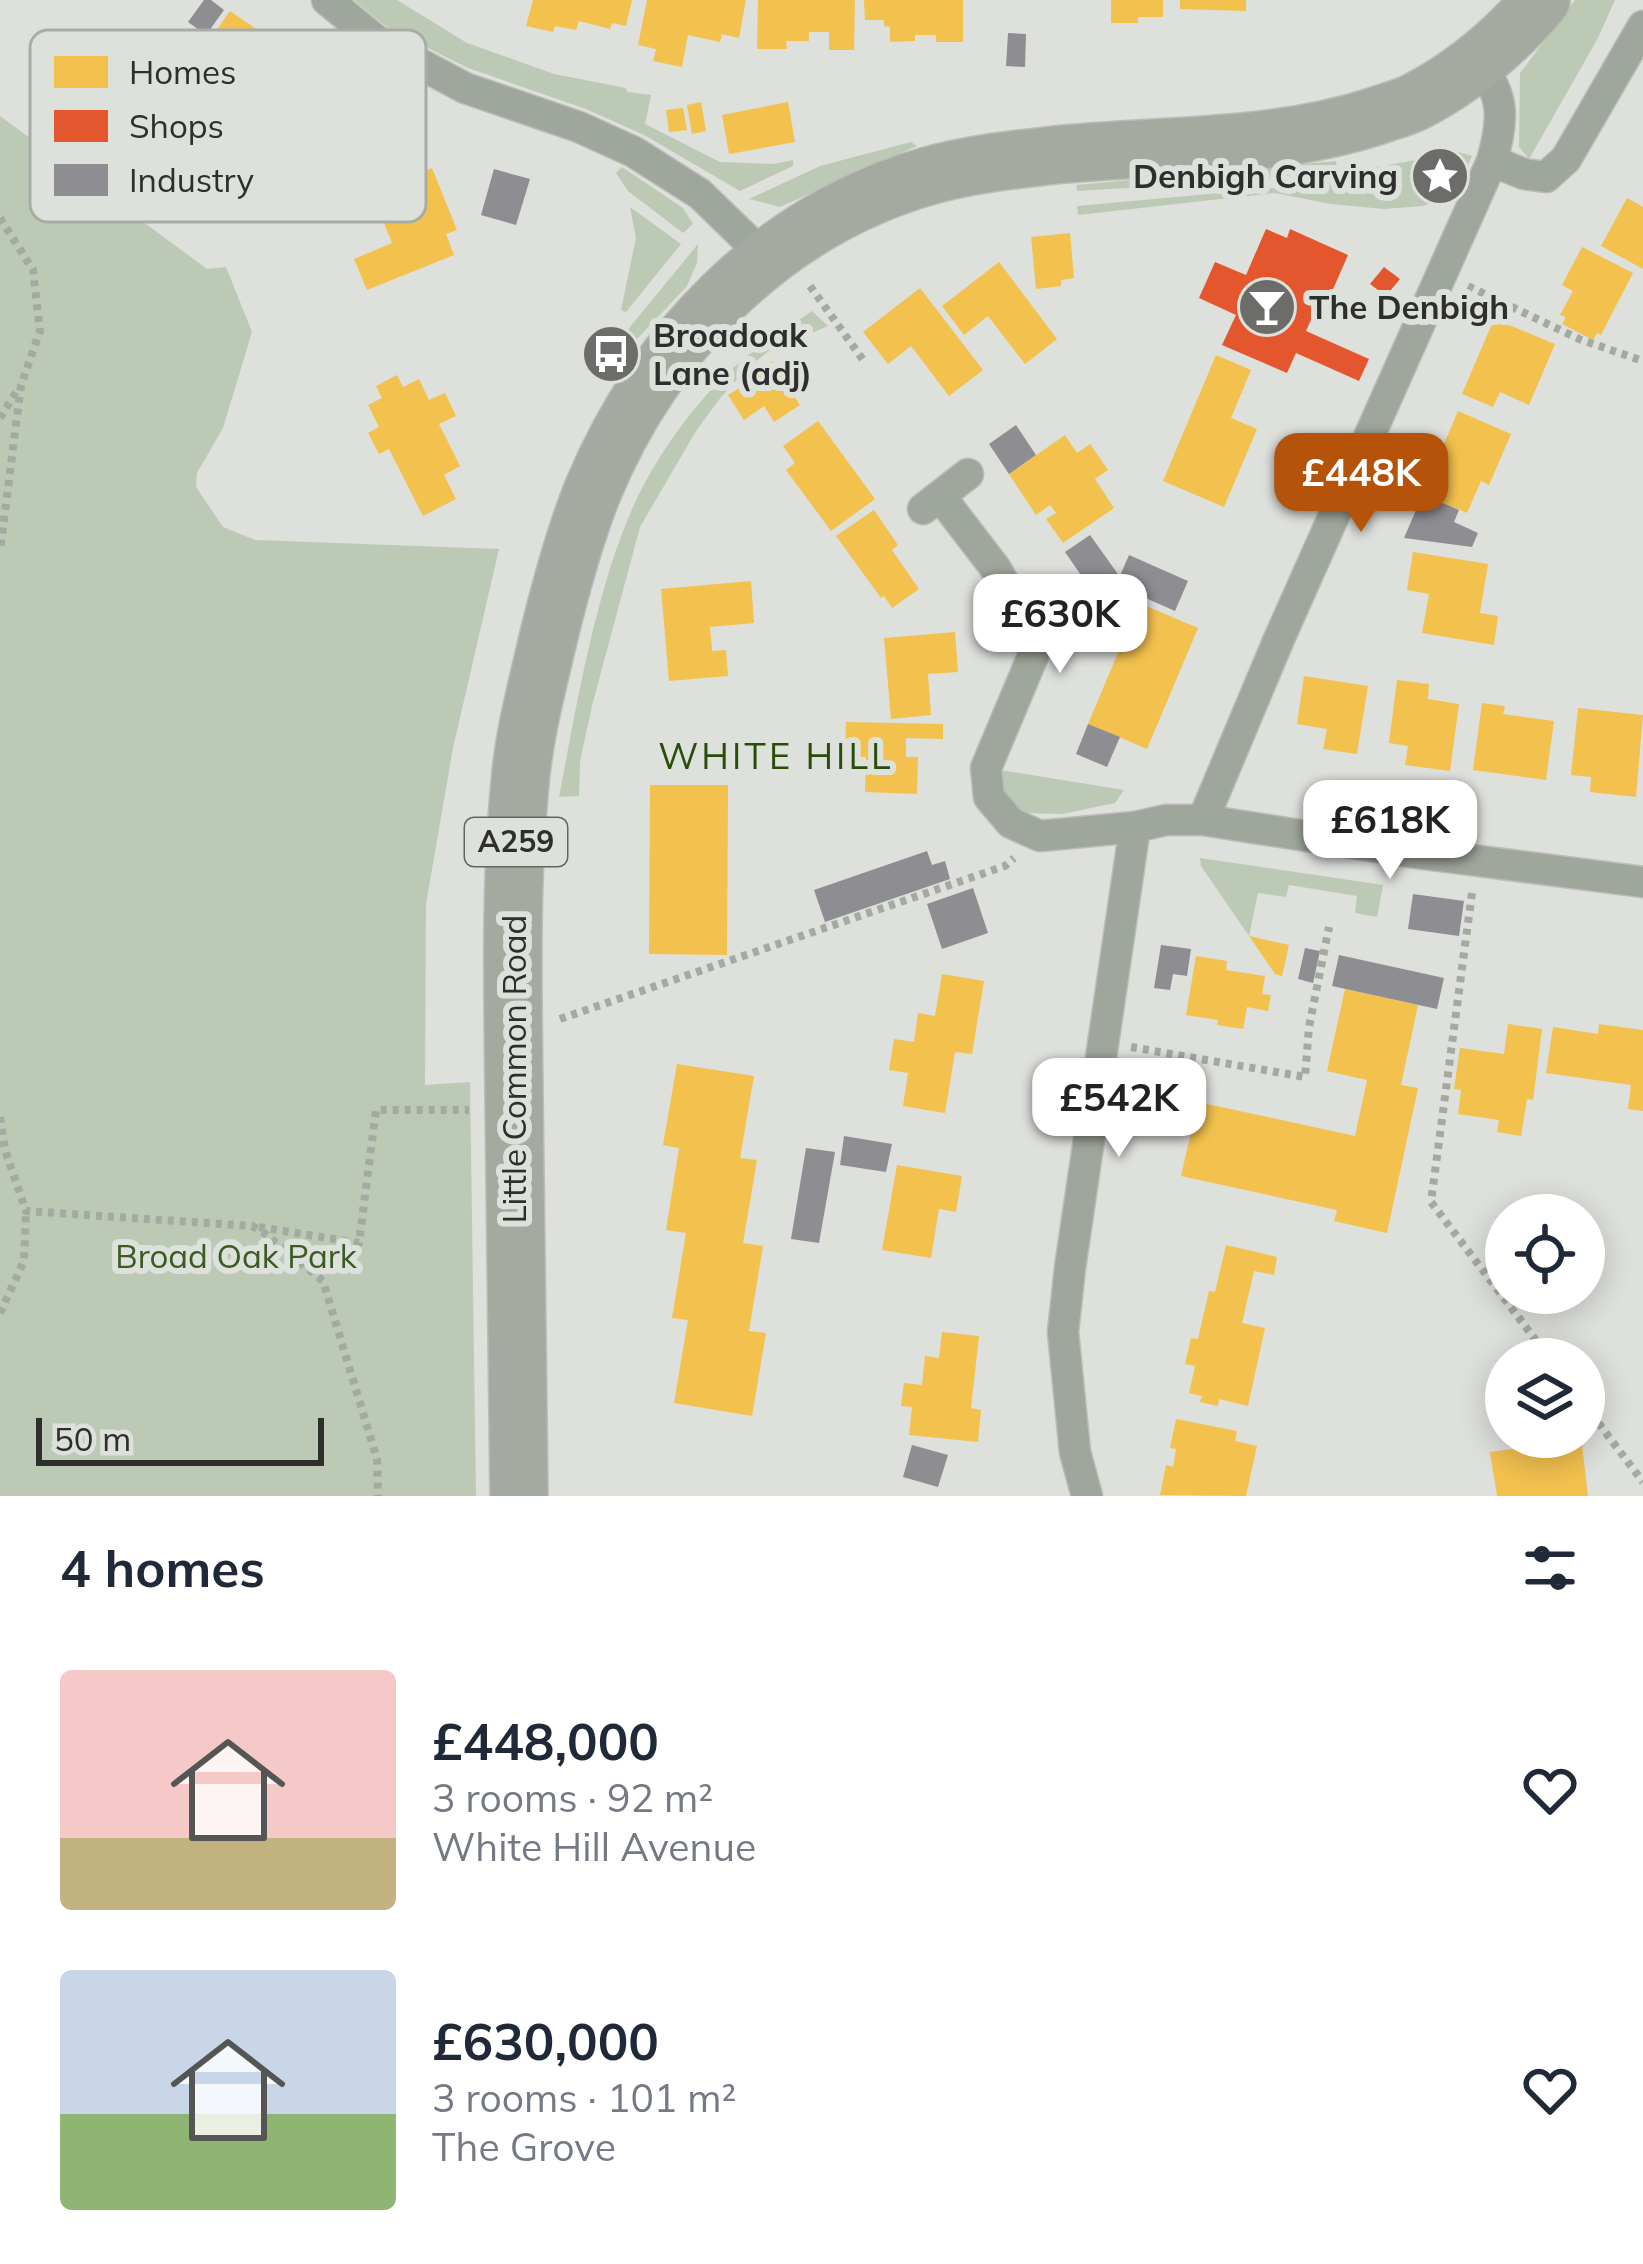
<!DOCTYPE html>
<meta charset="utf-8">
<style>
body{margin:0;font-family:Mulish,sans-serif;background:#f6f6f7;color:#1f2937;height:100vh;display:flex;flex-direction:column;font-size:45px;white-space:nowrap}
*{box-sizing:border-box;margin:0}
p{font-size:39px;color:#747a83}
.icon{flex:none;width:66px;height:66px;fill:none;stroke:currentColor;stroke-width:2;stroke-linecap:round;stroke-linejoin:round}
.map{position:relative;height:1496px;overflow:hidden}
.side{display:flex;flex-direction:column;background:#fff;flex:1}
.side>*{flex:none}
.tools{position:absolute;left:1485px;top:1194px;display:grid;gap:24px}
.tools a{display:grid;place-items:center;width:120px;height:120px;border-radius:50%;background:#fff;box-shadow:0 6px 30px #0003;font-size:60px}
.scale{position:absolute;left:36px;bottom:30px;width:288px;box-sizing:border-box;padding-left:12px;border:6px solid #2e2f2d;border-top:0;font-size:33px;line-height:42px;white-space:nowrap;color:#2e2f2d;-webkit-text-stroke:9px #dde1db;paint-order:stroke}
.price{position:absolute;translate:-50% -102px;padding:0 27px;border-radius:24px;background:#fff;color:#222;font-size:39px;line-height:78px;filter:drop-shadow(0 3px 6px #0008)}
.price::after{content:'';position:absolute;left:50%;top:72px;width:36px;height:27px;margin-left:-18px;background:inherit;clip-path:polygon(0 0,100% 0,50% 100%)}
.price.current{background:#b45309;color:#fff}
ul{padding:0;list-style:none}
li{display:flex;align-items:center;gap:36px;height:300px;padding:0 60px}
li span{display:grid;place-items:center;flex:none;width:336px;height:240px;border-radius:12px;color:#555}
li>.icon{margin-inline-start:auto}
span .icon{width:144px;height:144px;fill:#fffc;stroke-width:1}
li b{font-size:51px}
h2{display:flex;justify-content:space-between;align-items:center;height:144px;padding:0 60px;font-size:51px}
.map>svg:first-child{display:block}
.green{fill:#bcc9b4}
.homes{fill:#f2c14e}
.shops{fill:#e4572e}
.industry{fill:#8d8d92}
.lines{fill:none;stroke-linecap:round;stroke-linejoin:round}
.street-casing{stroke:#bbbcba;stroke-width:33}
.highway-casing{stroke:#bbbcba;stroke-width:60}
.path{stroke:#a5aaa1;stroke-width:8;stroke-dasharray:6 6;stroke-linecap:butt}
.street{stroke:#9fa69b;stroke-width:30}
.highway{stroke:#a4aa9f;stroke-width:57}
.labels{text-anchor:middle;stroke-width:12;stroke-linejoin:round;paint-order:stroke}
.shield{fill:#dde1db;stroke:#626461;stroke-width:3}
.shield-label{font-size:30px;font-weight:bold;fill:#2e2f2d}
.poi-label{font-size:33px;font-weight:bold;fill:#2e2f2d;stroke:#dde1db;text-anchor:start}
.street-label{font-size:33px;fill:#2e2f2d;stroke:#dde1db}
.park-label{font-size:33px;fill:#3b5b22;stroke:#dde1db}
.neighbourhood-label{font-size:36px;letter-spacing:3px;fill:#2a4c09;stroke:#dde1db}
.key{fill:#dde1db;stroke:#a8aca7;stroke-width:3}
.key-label{font-size:33px;fill:#2e2f2d}
</style>
<div class="map">
<svg width="1643" height="1496" viewBox="0 0 1643 1496">
<rect width="100%" height="100%" fill="#dee0dc"/>
<path class="green" d="M354 0H397L467 43 554 74 626 88 627 92 651 95 645 124 720 162 773 164 793 160V166L740 191 644 135 586 109 468 68 388 28Z
M1575 0H1615L1598 38 1529 159 1519 147 1520 73Z
M0 116 207 269 226 267 252 332 223 428 197 473 196 487 223 527 255 540 499 549 453 748 426 904 425 1085 470 1082 476 1496H0Z
M911 142 917 146 780 207 749 199 820 166Z
M1459 152 1472 156 1454 195 1423 206 1384 209 1331 204 1275 193 1078 215 1077 206 1274 188 1348 170 1377 167Z
M1336 161 1337 167 1265 180 1077 191 1076 185Z
M622 167 683 208 693 224 683 233 628 191 616 173Z
M630 207 681 244 626 312 621 310 636 238Z
M698 244 697 263 687 286 619 358 612 349Z
M812 311 828 326 769 351 751 365 721 397 696 431 640 527 593 702 580 761 579 796 559 797C576 709 593 605 627 521 646 474 677 427 711 390 739 358 777 335 812 311Z
M1000 770 1124 790 1115 803 1062 814 1025 813 1004 796Z
M1200 858 1383 885 1377 917 1355 913 1357 896 1289 885 1286 897 1258 893 1249 936 1201 866Z"/>
<path class="homes" d="M533 0H632L626 26 612 23 610 29 579 21 576 30 555 26 553 32 526 26Z
M647 0H746L739 38 722 34 720 42 688 35 682 67 653 61 656 49 638 45Z
M758 0H855L854 50H829V32H809V41H786L787 49H757Z
M864 0H963V42H936V35H915V41L890 42V27L884 26V20H865Z
M1111 0H1163V17H1138V23H1111Z
M1180 0H1246V11L1180 9Z
M230 11 291 53 283 66 304 81 286 107 264 93 261 97 249 88 246 94 220 76 224 71 200 54Z
M701 102 706 131 692 134 687 105Z
M788 102 795 142 729 154 722 115Z
M683 108 687 130 669 132 666 110Z
M432 168 457 230 446 234 454 255 367 290 354 259 392 243 372 193Z
M1627 198 1643 207V269L1601 246Z
M1070 233 1074 278 1061 280V286L1036 289 1031 237Z
M1582 247 1633 273 1601 335 1597 333 1593 340 1562 324 1566 317 1560 315 1573 291 1562 285Z
M999 262 1057 339 1025 364 988 316 964 335 942 306Z
M920 288 983 370 949 396 911 346 888 364 863 332Z
M1494 319 1555 344 1529 405 1500 392 1493 407 1462 394Z
M1216 355 1251 370 1231 418 1257 429 1224 507 1163 481Z
M772 361 800 405 774 422 764 406 744 420 728 395 743 386 740 381Z
M397 375 403 387 419 379 429 400 445 393 456 416 439 424 460 466 444 475 456 499 423 516 389 449 379 454 368 433 379 427 368 405 382 398 376 386Z
M1458 411 1511 434 1489 485 1481 481 1467 513 1423 494Z
M818 421 875 499 831 531 786 470 795 463 783 446Z
M1065 435 1077 453 1090 444 1108 470 1095 479 1114 508 1063 543 1046 519 1056 513 1050 505 1036 515 1009 474Z
M874 510 898 545 892 550 919 589 892 608 884 596 881 598 836 536Z
M1413 552 1488 564 1480 613 1498 616 1494 645 1422 633 1429 594 1407 590Z
M751 581 754 623 710 627 712 651 726 650 728 676 669 681 661 589Z
M1139 603 1198 628 1147 749 1088 724Z
M955 632 958 672 928 674 931 715 891 719 884 638Z
M1304 676 1368 686 1357 754 1323 749 1327 729 1297 724Z
M1397 680 1429 684 1428 699 1459 704 1450 771 1405 765 1408 746 1389 743Z
M1482 703 1505 706 1503 714 1554 721 1546 780 1473 770Z
M1578 708 1643 715 1636 797 1590 792 1591 777 1571 775Z
M846 722 943 724V739L906 738V757H918L917 794 865 792 866 757 845 756Z
M650 785H728L727 955 649 954Z
M1249 936 1289 945 1282 976 1275 974Z
M1196 956 1227 961 1226 970 1265 976 1262 994 1271 995 1268 1011 1247 1007 1243 1029 1217 1025 1218 1020 1186 1015Z
M942 974 984 981 972 1054 955 1052 945 1113 903 1106 908 1073 889 1070 894 1039 914 1042 918 1013 935 1016Z
M1345 989 1418 1005 1401 1085 1418 1088 1387 1233 1334 1221 1337 1210 1181 1176 1198 1102 1355 1136 1367 1080 1327 1071Z
M1508 1024 1542 1029 1533 1100 1527 1099 1521 1136 1497 1132 1499 1120 1458 1114 1461 1090 1454 1089 1460 1048 1504 1054Z
M1599 1024 1643 1030V1111L1628 1109 1631 1085 1546 1073 1553 1027 1598 1034Z
M677 1064 754 1076 740 1158 757 1160 743 1243 763 1246 749 1331 766 1333 752 1416 674 1403 688 1320 672 1318 686 1233 666 1230 679 1148 663 1145Z
M897 1165 962 1176 956 1212 939 1209 931 1258 882 1250Z
M1226 1245 1277 1257 1274 1275 1254 1271 1242 1323 1265 1328 1248 1406 1219 1399 1218 1406 1200 1402 1202 1396 1189 1393 1195 1366 1185 1364 1191 1338 1198 1339 1209 1291 1215 1292Z
M942 1332 979 1336 971 1408 981 1410 978 1442 909 1435 912 1407 901 1406 904 1383 922 1385 925 1356 939 1358Z
M1176 1419 1237 1431 1235 1441 1257 1446 1246 1496 1160 1495 1166 1465 1173 1467 1176 1449 1170 1448Z
M1559 1437H1581L1588 1496H1497L1490 1452 1527 1447 1525 1441Z"/>
<path class="shops" d="M1266 229 1287 238 1290 229 1348 255 1331 294 1324 291 1306 331 1369 359 1359 381 1296 353 1287 373 1222 345 1236 315 1199 298 1215 262 1246 275Z
M1384 267 1400 279 1386 296 1370 284Z"/>
<path class="industry" d="M204 0H211L224 10 206 35 188 22Z
M1008 33 1026 34 1025 67 1006 66Z
M494 169 530 179 516 225 481 215Z
M1016 425 1036 455 1009 474 989 444Z
M1423 494 1459 510 1454 522 1478 533 1472 547 1404 538Z
M1090 535 1120 577 1094 594 1065 552Z
M1129 555 1188 581 1175 611 1116 585Z
M1088 724 1120 737 1107 767 1076 754Z
M927 851 932 865 945 861 950 879 825 922 814 890Z
M973 888 988 933 942 949 927 904Z
M1413 894 1464 901 1459 936 1408 929Z
M1161 945 1191 949 1187 976 1173 974 1170 990 1154 988Z
M1305 948 1320 951 1313 983 1298 979Z
M1339 955 1444 978 1437 1009 1332 986Z
M844 1136 892 1144 886 1172 840 1165Z
M806 1148 835 1152 819 1243 791 1239Z
M912 1445 948 1455 938 1487 903 1477Z"/>
<g class="lines">
<g class="street-casing">
<path id="street" d="M327 0 377 41 465 88 579 127 634 152 700 194 765 257
M1492 161 1524 174 1546 177 1566 159 1643 26
M940 496 996 569 1038 644 986 768 989 797 1011 823 1040 836 1135 827 1166 820H1203L1409 852 1643 882
M923 509 968 474
M1203 820 1279 639 1492 161C1503 122 1506 95 1478 64
M1087 1496 1075 1452 1063 1332 1070 1268 1135 827"/>
</g>
<g class="highway-casing">
<path id="highway" d="M519 1496C517 1363 515 1230 514 1096 513 992 510 887 520 783 524 734 538 683 549 635 561 586 574 537 593 490 654 343 772 221 928 176 970 164 1012 160 1055 155 1163 144 1272 150 1376 116 1389 111 1404 108 1417 101 1465 76 1506 41 1541 0"/>
</g>
<path class="path" d="M0 218 33 270 40 331 21 385 0 551
M810 286 866 364
M1468 286 1579 339 1643 361
M0 418 18 389
M1472 893 1431 1202 1550 1359
M560 1019 1005 866 1014 858
M1131 1047 1305 1077 1309 1027 1329 927
M0 1117 5 1150 26 1211 252 1226 264 1233 323 1281 377 1459 378 1496
M259 1227 359 1243 376 1110H469
M0 1313 24 1261 26 1211
M1584 1404 1643 1482"/>
<use href="#street" class="street"/>
<use href="#highway" class="highway"/>
</g>
<defs>
<g id="sight-disc" transform="scale(3)"><circle r="9.5" fill="#6c6d6a" stroke="#dde1db"/><path d="M0-6L1.8-2.2L6-1.7L2.9 1.2L3.7 5.4L0 3.3L-3.7 5.4L-2.9 1.2L-6-1.7L-1.8-2.2Z" fill="#fff"/></g>
<g id="bar-disc" transform="scale(3)"><circle r="9.5" fill="#6c6d6a" stroke="#dde1db"/><path d="M-6-5H6L.8 .8V4.5H3.5V6h-7V4.5H-.8V.8Z" fill="#fff"/></g>
<g id="bus-disc" transform="scale(3)"><circle r="9.5" fill="#6c6d6a" stroke="#dde1db"/><path d="M-5-6H5V4H4V6H2V4H-2V6H-4V4H-5ZM-3.5-4V0h7V-4ZM-3.5 1.2v1.5H-2V1.2ZM2 1.2v1.5H3.5V1.2Z" fill="#fff"/></g>
</defs>
<g fill-rule="evenodd">
<use href="#sight-disc" x="1440" y="176"/>
<use href="#bar-disc" x="1267" y="307"/>
<use href="#bus-disc" x="611" y="354"/>
</g>
<g class="labels">
<rect class="shield" x="465" y="818" width="102" height="48" rx="9"/>
<g class="shield-label">
<text x="516" y="852">A259</text>
</g>
<g class="poi-label">
<text x="1398" y="188" text-anchor="end">Denbigh Carving</text>
<text x="1309" y="319">The Denbigh</text>
<text x="653" y="347">Broadoak<tspan x="653" dy="38">Lane (adj)</tspan></text>
</g>
<g class="street-label">
<text transform="translate(514 1069) rotate(-90)" y="12">Little Common Road</text>
</g>
<g class="park-label">
<text x="236" y="1268">Broad Oak Park</text>
</g>
<g class="neighbourhood-label">
<text x="776" y="769">WHITE HILL</text>
</g>
</g>
<rect x="30" y="30" width="396" height="192" rx="18" class="key"/>
<rect x="54" y="56" width="54" height="32" fill="#f2c14e"/>
<rect x="54" y="110" width="54" height="32" fill="#e4572e"/>
<rect x="54" y="164" width="54" height="32" fill="#8d8d92"/>
<g class="key-label">
<text x="129" y="84">Homes</text>
<text x="129" y="138">Shops</text>
<text x="129" y="192">Industry</text>
</g>
</svg>
<div class="tools">
<a><svg class="icon" aria-label="locate" viewBox="0 0 24 24"><circle cx="12" cy="12" r="6"/><path d="M12 2v4M12 18v4M2 12h4M18 12h4"/></svg></a>
<a><svg class="icon" aria-label="layers" viewBox="0 0 24 24"><path d="M12 4l9 5-9 5-9-5zM3 14l9 5 9-5"/></svg></a>
</div>
<div class="scale">50 m</div>
<b class="price current" style="left:1361px;top:535px">£448K</b>
<b class="price" style="left:1060px;top:676px">£630K</b>
<b class="price" style="left:1390px;top:882px">£618K</b>
<b class="price" style="left:1119px;top:1160px">£542K</b>
</div>
<section class="side">
<h2>4 homes<svg class="icon" aria-label="filters" viewBox="0 0 24 24"><path d="M4 7h16M4 17h16"/><circle cx="9" cy="7" r="2"/><circle cx="15" cy="17" r="2"/></svg></h2>
<ul>
<li><span style="background:linear-gradient(#f6c9c9 70%,#c2b280 0)"><svg class="icon" aria-label="home" viewBox="0 0 24 24"><path d="M3 11l9-7 9 7M6 9v11h12V9"/></svg></span><div><b>£448,000</b><p>3 rooms · 92 m²</p><p>White Hill Avenue</p></div><svg class="icon" aria-label="heart" viewBox="0 0 24 24"><path d="M12 20l-8-8c-3-5 5-10 8-4 3-6 11-1 8 4z"/></svg></li>
<li><span style="background:linear-gradient(#c9d6e8 60%,#8fb573 0)"><svg class="icon" aria-label="home" viewBox="0 0 24 24"><path d="M3 11l9-7 9 7M6 9v11h12V9"/></svg></span><div><b>£630,000</b><p>3 rooms · 101 m²</p><p>The Grove</p></div><svg class="icon" aria-label="heart" viewBox="0 0 24 24"><path d="M12 20l-8-8c-3-5 5-10 8-4 3-6 11-1 8 4z"/></svg></li>
</ul>
</section>
